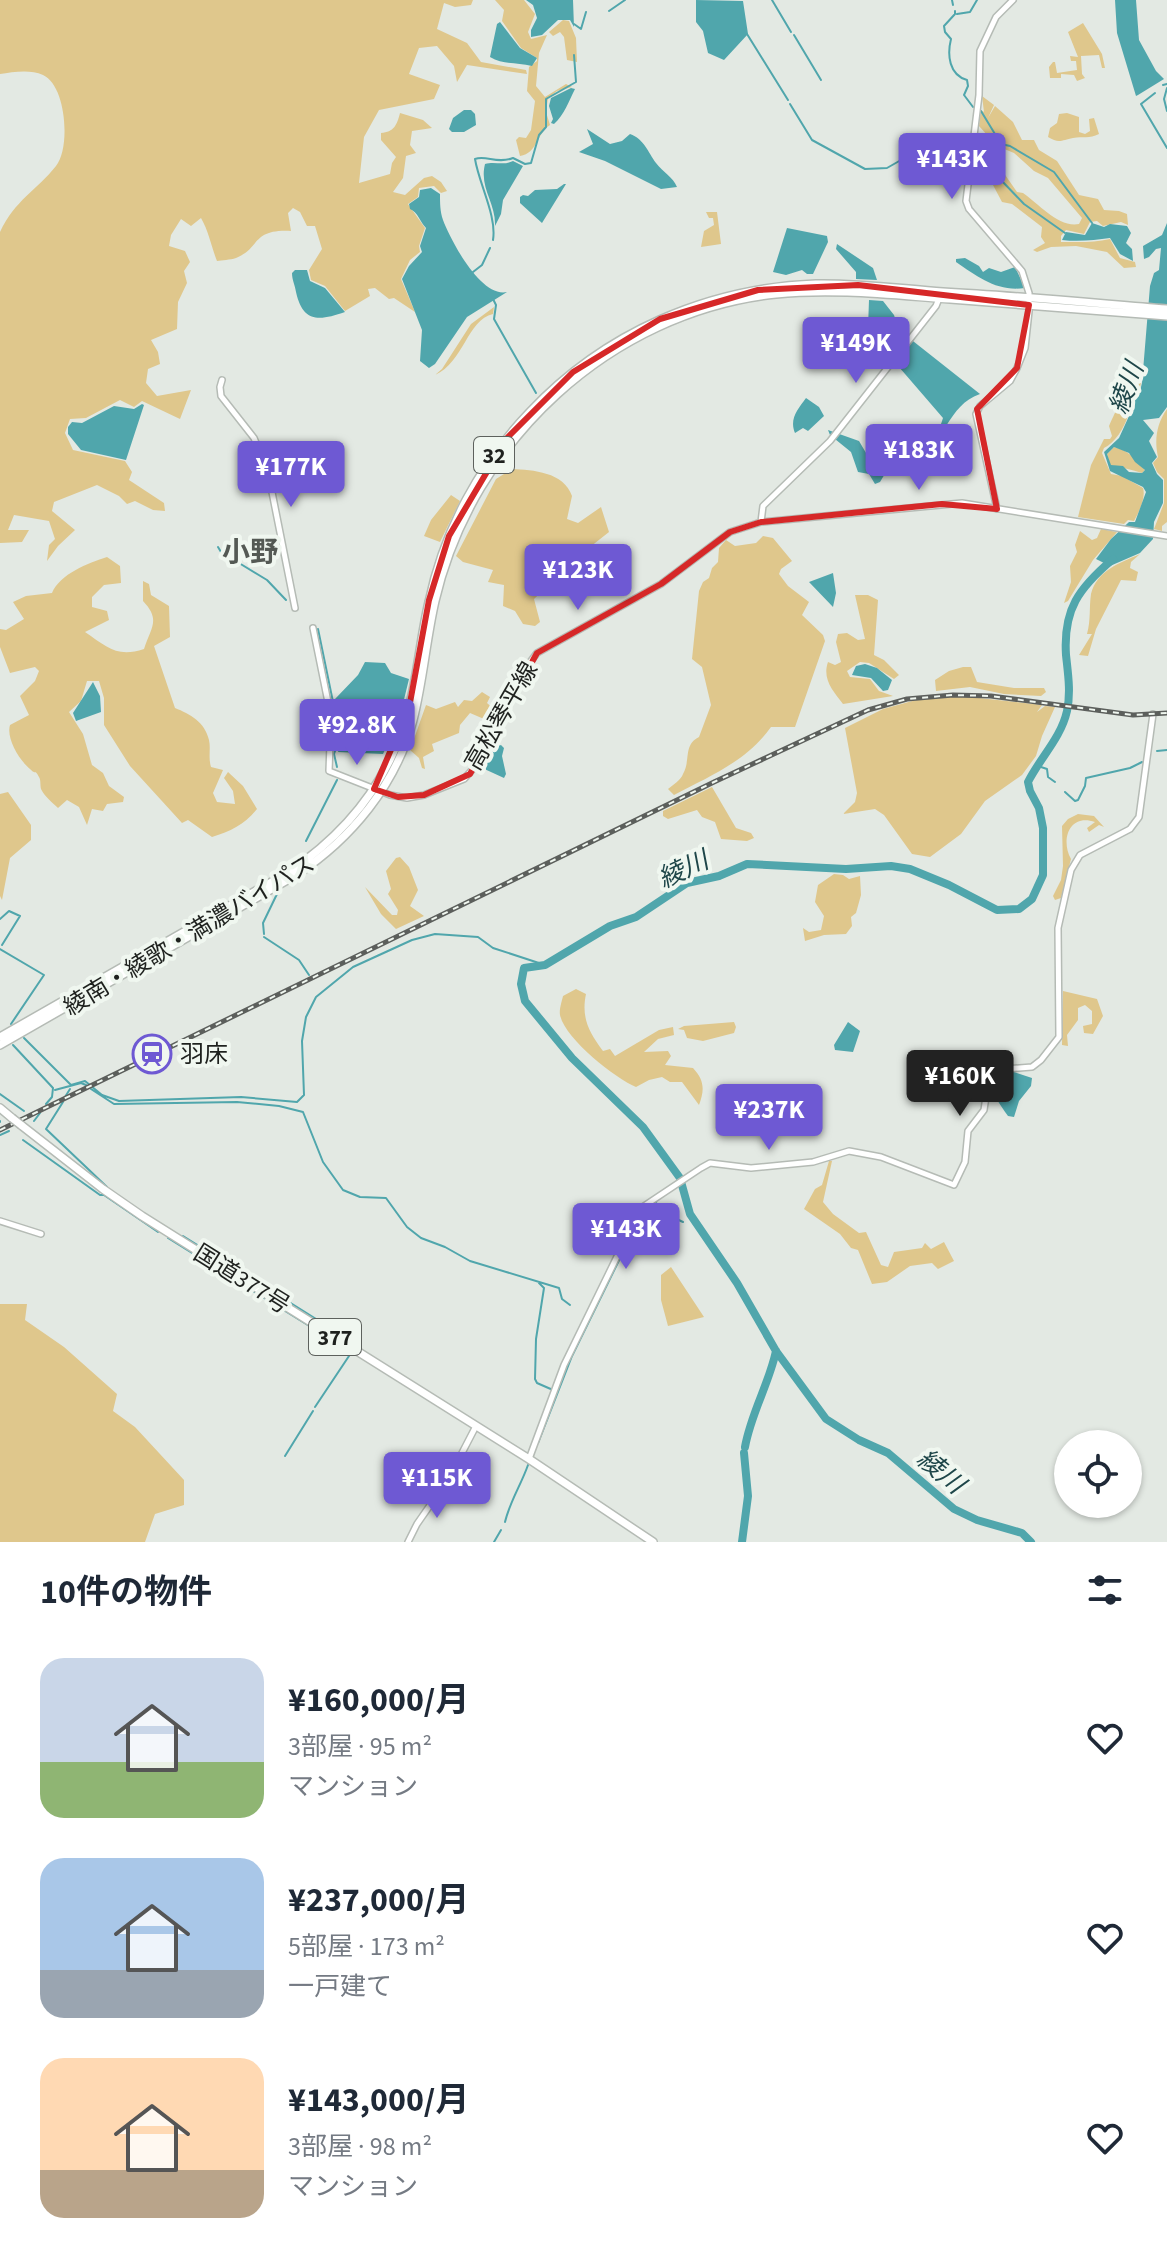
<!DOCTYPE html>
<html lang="ja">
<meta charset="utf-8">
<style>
body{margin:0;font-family:"Source Sans 3","Noto Sans JP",sans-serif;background:#f6f6f7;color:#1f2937;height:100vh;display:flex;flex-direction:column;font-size:30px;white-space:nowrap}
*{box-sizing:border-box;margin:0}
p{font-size:26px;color:#747a83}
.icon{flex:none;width:44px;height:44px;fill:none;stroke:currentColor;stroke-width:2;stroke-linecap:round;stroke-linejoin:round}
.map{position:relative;height:1542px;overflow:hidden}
.drawer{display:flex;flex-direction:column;background:#fff;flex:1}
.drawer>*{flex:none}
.tools{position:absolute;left:1054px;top:1430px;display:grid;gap:16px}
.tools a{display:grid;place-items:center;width:88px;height:88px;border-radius:50%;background:#fff;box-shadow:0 2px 6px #0004;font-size:40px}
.price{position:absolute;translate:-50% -68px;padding:0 18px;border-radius:8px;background:#6e59d3;color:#fff;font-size:26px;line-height:52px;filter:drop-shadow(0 2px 4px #0008)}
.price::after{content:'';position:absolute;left:50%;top:48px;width:24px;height:18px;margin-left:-12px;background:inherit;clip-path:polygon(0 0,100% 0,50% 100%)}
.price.active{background:#222;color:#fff}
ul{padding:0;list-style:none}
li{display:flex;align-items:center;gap:24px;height:200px;padding:0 40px}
li span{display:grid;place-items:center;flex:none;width:224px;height:160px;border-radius:24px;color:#555}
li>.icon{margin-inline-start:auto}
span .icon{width:96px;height:96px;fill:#fffc;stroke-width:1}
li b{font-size:34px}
h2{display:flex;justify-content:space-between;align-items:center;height:96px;padding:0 40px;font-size:34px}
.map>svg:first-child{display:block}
.green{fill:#dfc78c}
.water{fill:#50a6ac;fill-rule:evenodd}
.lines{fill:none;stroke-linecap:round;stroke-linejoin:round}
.stream{stroke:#50a6ac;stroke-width:2}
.river{stroke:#50a6ac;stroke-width:8}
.secondary-casing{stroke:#b5bbb5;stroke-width:8}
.highway-casing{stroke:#b5bbb5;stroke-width:10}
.secondary{stroke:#fff;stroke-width:5}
.highway{stroke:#fff;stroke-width:7}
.rail-casing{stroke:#5c5f5c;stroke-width:5}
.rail{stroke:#f0f7f0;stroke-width:2;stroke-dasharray:6;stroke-linecap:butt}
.highway-bridge-casing{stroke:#b5bbb5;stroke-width:10;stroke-linecap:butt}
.highway-bridge{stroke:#fff;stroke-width:7}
.marked{fill:none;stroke:#d62828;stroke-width:6;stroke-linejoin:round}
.labels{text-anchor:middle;stroke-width:8;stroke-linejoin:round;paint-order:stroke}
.shield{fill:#f0f7f0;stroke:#5d615d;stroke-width:2}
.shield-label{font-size:22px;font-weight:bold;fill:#1e211e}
.street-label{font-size:24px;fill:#1e211e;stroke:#f0f7f0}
.poi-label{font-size:24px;fill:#1e211e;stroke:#f0f7f0;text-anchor:start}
.water-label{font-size:26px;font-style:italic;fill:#1e4649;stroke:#f0f7f0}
.quarter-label{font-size:28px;font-weight:bold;fill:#545954;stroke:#f0f7f0}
</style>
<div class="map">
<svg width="1167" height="1542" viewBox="0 0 1167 1542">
<rect width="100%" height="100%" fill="#e3e9e3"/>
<path class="green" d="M0 0H473L471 5 455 7 444 3 437 29 467 43 481 62 526 70 527 74 467 65 457 82 454 66 437 46 419 48 409 74 440 85 434 99 379 110 364 137 359 183 390 174 392 163 396 157 381 140V133C394 132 397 125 400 113L423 120 432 128 412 131 410 145 416 153 406 156 403 178 393 192 405 195 424 178 432 176 441 182 447 191 441 193 434 186 419 188 418 197 408 204 425 228 419 246 420 252 410 260 401 279 415 312 394 298 389 299 375 288 368 289 370 296 345 311 325 286 311 280 309 270 322 249 315 226H307L300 212 293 208 288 213 291 231C251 229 261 248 236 258 230 260 222 260 217 261 211 246 209 232 201 218L191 226 181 219 171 235 169 246 185 251 190 262 184 271 187 283 178 302 177 329 151 340 158 352 160 364 148 369 146 383 157 396 191 390 180 419 142 401 134 407 120 400 86 418 70 419 65 433 73 450 125 461 132 472 129 480 164 503 165 511 153 510 135 501 127 504 119 496 97 485 54 502 52 511 75 530 58 546 47 561 49 545 55 539 49 521 14 515 8 530H29L22 542 0 543V232C15 200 37 190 56 166 71 147 66 85 43 75 30 69 13 72 0 74Z
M495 0H524L535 14 528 32 531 39 547 35 539 53 536 86 545 97 566 84 572 87 557 91 548 98 546 112 550 125C536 134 538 153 520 156L516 140 519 137 526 138 531 130 535 101 527 91 529 67 537 61V58L521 48 502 21 504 10Z
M563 20 569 21 576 38 577 62 567 60 564 37 560 32 553 36 549 32Z
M1083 23 1102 54 1105 68H1102L1099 55 1081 56 1082 74 1085 78 1077 81 1074 75 1061 74V78H1050L1049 67 1053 62H1055L1057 73 1077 70 1076 61H1071L1070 56 1078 57 1068 32Z
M982 96 994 105 988 118 995 106 1013 122 1022 140H1034L1039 150 1057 161 1079 195 1098 199 1104 210 1119 211 1127 214 1128 225 1121 222 1103 226 1097 221 1090 222 1084 234 1066 230 1061 236V242C1078 242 1094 243 1110 239L1120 258 1135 262 1136 267 1124 268 1107 252 1076 246 1051 247 1037 252 1033 250 1045 243 1041 237 1042 227 1012 204 1002 202 993 185 977 178 992 165 994 156 999 154 1002 157 1001 169 1017 192 1023 193C1039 204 1059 228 1079 224L1082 218 1048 178 1034 171 1014 153 997 146 979 126 981 110 984 112Z
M1067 113 1079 117V132L1085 134 1090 131 1089 119 1094 118 1099 134C1089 139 1083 136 1073 138 1062 140 1059 144 1048 137L1050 128 1057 123 1059 114Z
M706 212H717L721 244 701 247 704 231 714 225 713 218H709Z
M494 307 493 314C467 320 464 362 435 375L442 369 471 324Z
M1141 383 1139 391 1124 403 1123 410 1128 416C1124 428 1115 443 1104 448L1102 453 1111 474 1122 476 1143 488C1146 498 1139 512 1134 521L1128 520 1124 524 1078 517 1091 465 1104 439H1110L1112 436 1109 426C1117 409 1123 391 1141 383Z
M1167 409V522L1162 526V531L1154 529 1164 503V479L1157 472 1153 463 1158 457C1154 439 1157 423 1167 409Z
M1114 447C1129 450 1137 461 1145 470L1142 473C1132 470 1122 467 1110 465L1107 454Z
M512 469C533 470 564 472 572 496L567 519 578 523 601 507 609 532 576 558 565 560 550 584 534 599 540 622 535 626 523 624 515 611 503 606 504 585 488 582 493 570 463 562 456 556 496 479Z
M451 495 460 501 440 542 424 536 431 520Z
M1101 529 1117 532 1093 560 1068 601 1064 603 1071 582 1070 566 1077 552 1075 545 1080 531 1092 540 1097 538Z
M763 536 773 538 792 561 781 569 779 574 788 586 809 602 802 615 823 635 825 641 795 727H771C747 761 710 776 674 795L668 789C673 785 681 780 683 774 691 760 683 745 699 737L711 705 702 667 692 659 699 591 703 582 709 578 712 568 718 562 719 548 726 540 735 546 756 543Z
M1140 554 1131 562 1130 568 1138 572 1136 581 1121 580 1096 629 1088 656 1079 655 1092 634H1087C1091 620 1089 607 1091 594 1097 570 1120 563 1140 554Z
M107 557 120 566 121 583 104 585 92 597V607L107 611 109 620 85 632C107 647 117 658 144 649 151 627 161 620 143 601V581L149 584 151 595 169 606 170 637 154 646 175 708C190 714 205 722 209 740 211 749 208 757 211 767L223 770 213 793 217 802 235 804 233 791 224 778 228 772 243 786 257 809C244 825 231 831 212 837L188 820 182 823 130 766 104 725V698L99 681H87L81 701 69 712 83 734 92 765 103 773 109 786 124 797 123 802 107 804 103 811 92 809 87 825 79 807 67 800 58 808C53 803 44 796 41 789 40 785 41 780 39 777 34 768 37 776 30 769 19 760 6 738 10 725L29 715 20 696 35 681 39 671 35 667 10 673 0 647V629L6 630 24 619 13 602 26 596 52 593C60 574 88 563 107 557Z
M855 595H868L878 600 874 655 884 660 899 675 894 679 869 663 860 662 847 671 850 677 870 679 879 691 893 696 843 704C833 691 822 679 828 662L835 665 841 662 836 642 838 634 847 633 858 640 865 639Z
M963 667H971L977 682 1014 688H1044L1046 692 1041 696 1004 694 970 687 936 691 935 680 949 671Z
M482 692 490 697 487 703 497 712 495 717 489 713 484 719 470 713 460 725 459 733 432 744 434 751 423 757 425 769 422 768 419 758 410 750 426 705 436 709 455 702 458 707 464 700 472 701Z
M945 697H970L1042 705 1037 712 1045 706 1055 707 1042 736 1036 756 1022 775 985 801 961 834 930 857 912 854 884 815 875 809 843 814 855 802 857 793 845 728 883 709 916 700Z
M712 787 736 828 751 833 754 838 747 841 721 839 715 822 702 817 697 810 668 819 663 816V811Z
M8 792 31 825V840L10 858 2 900 0 896V794Z
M1078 814 1094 816 1104 827 1099 825 1089 832 1087 828 1095 822C1070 813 1060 839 1071 859L1061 898 1055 900 1053 896 1061 880 1063 866 1062 826 1068 819Z
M400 857 409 867 418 890 410 906 424 916 396 929 381 914 365 887 392 915H397L398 910 388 894 391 889 386 871 396 858Z
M834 874 843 875 849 879 860 876 861 895 856 913 851 917 852 926 846 934 824 935 805 941 803 928 809 932 821 930 824 916 815 902 818 885Z
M576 989 586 994C581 1018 589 1032 603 1051L610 1049 615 1056 659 1030 673 1027 674 1035 658 1039 644 1052 668 1051 671 1056 665 1065 693 1068C704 1080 705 1089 699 1105L682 1082H670L662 1077 649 1080 636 1087C615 1078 565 1039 560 1015 559 1009 562 1001 563 996Z
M1063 991 1097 999 1103 1016 1093 1034 1084 1033 1083 1026 1092 1024V1011L1085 1005 1078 1008V1020L1067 1035 1068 1046 1062 1045Z
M734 1022 736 1027 734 1033 703 1041 687 1038 684 1030 678 1029 684 1026Z
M829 1161H832L823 1202 833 1214 859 1233 866 1232 881 1265 888 1267 894 1252 922 1248 925 1243 931 1249 944 1242 954 1261 938 1269 932 1263 910 1266 887 1282 872 1284 858 1250 851 1248 840 1234 804 1209 815 1189 822 1185Z
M671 1267 704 1317 668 1326 661 1300V1275Z
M0 1304H27L25 1320 64 1347 117 1394 113 1411 135 1427 184 1480V1505L155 1514 145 1542H0Z"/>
<path class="water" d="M526 0H573L574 27 570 20H558L542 35 531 37V30L537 18 533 5Z
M696 0 743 1 748 34 724 60 708 53 703 31 696 22Z
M1115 0H1136L1139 40 1156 71 1164 79 1138 95 1136 96 1117 33Z
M500 22 520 48 537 58 532 66C517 62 503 65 490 57L497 24Z
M571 88 575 89C569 101 564 115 554 124L551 123 553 119 549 106 551 98Z
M464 110H471L475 114 476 125 464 132H452L449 129 453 118Z
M587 129 610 144 622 141 630 134C644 139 648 152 656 163 663 172 673 177 677 187L661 189 605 161 579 152 593 144Z
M513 161 523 166 503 200 501 214 495 226C496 203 479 188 485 164 495 161 503 166 513 161Z
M564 184H566L542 223 520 203V197L523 195 528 196 535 190 557 189Z
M431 188 440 194C440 203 440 211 443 220 451 241 481 298 507 292L467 317 435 364 429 368 420 361 422 330 402 279 409 266 422 252 420 246 426 228C420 222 418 212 410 209L409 204 419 197 420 190Z
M1092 223 1104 227 1110 224 1127 226 1131 233 1126 243 1132 249 1133 261 1120 254 1110 238C1095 240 1079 242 1062 240L1066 232 1085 235Z
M1167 223V407L1159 418 1143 420 1154 433 1149 441 1157 457 1152 463 1157 474 1163 480V503L1154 522 1153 539 1140 553 1110 566 1096 559 1111 539 1129 522H1135L1146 492 1143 487 1110 471 1104 452 1119 438 1129 416 1125 406 1140 391 1142 383 1150 286 1154 273 1159 270 1161 248 1156 249 1149 257 1144 259 1143 246 1162 235ZM1114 447 1129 453 1135 462 1145 470 1142 473 1129 472 1123 466 1111 465 1107 454Z
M787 228 827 236 828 242 813 274H807L802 270 786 275 773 272Z
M837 244 873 268 877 280 856 279V272L836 249Z
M965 258 979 266 983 272 989 268 1001 272 1015 267 1025 288C997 292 978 277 956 262V259Z
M295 270H307L310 281 325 288 345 312C319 321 303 323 296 292 295 285 292 280 292 273Z
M869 300 883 301 894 315 899 330 980 394C963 400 956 411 946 426L941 424 943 418 899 367 888 348 868 328Z
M806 398 819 407 824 416 808 431 803 428 795 433C789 419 798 409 806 398Z
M142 404 144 405 126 460 81 450 68 434V427L72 422 82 423 114 406 134 409Z
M828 430 859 441 869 458 882 469 889 467 880 482 875 484 869 474 858 472 851 452 830 435Z
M833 573 836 593 833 607 809 582Z
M365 662 385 663 391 673 409 679 399 720 383 754 338 752 343 738 335 699 358 675Z
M865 664 877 668 892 680 888 690 883 691 871 678 852 675 856 666Z
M93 682 100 696 101 712 76 721 73 713Z
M501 745 504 748 502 756 506 774 504 778 480 767 492 748Z
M848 1022 860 1031 853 1052 835 1050 834 1045Z
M995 1071 1014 1072 1032 1078 1031 1086 1019 1101 1014 1117 1008 1116C999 1103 988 1089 991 1073Z"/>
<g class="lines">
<path class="stream" d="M772 0 791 32
M952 0 953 5
M609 11 625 0
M955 11V14L944 26 945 32 951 39C947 55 949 75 967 80L968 86 964 95 973 107
M957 14 970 12 977 0
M574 24 581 29 586 12
M747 34 788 100
M794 35 821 80
M1163 85 1167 84
M1167 88 1164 99 1167 111
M1155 93 1141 104 1167 148
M790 104 812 140 865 169 887 168 908 156 963 160
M981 111 1001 144 1010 146 1054 172 1092 223
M974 157 984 149 996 156 998 161 986 178 1000 179 1024 204 1065 233
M493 240C497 216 479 184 475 159 486 155 497 164 513 158L525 164 531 163 539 135 546 127V99L576 82 574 55
M473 272 482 265 490 248
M493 299 496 305 494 319 536 393
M218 547 221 552 267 580 286 600
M318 629 340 736 334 754 337 767
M1157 751 1167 750
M1038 766 1047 769 1048 777 1055 782
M1065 792 1075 801 1078 800 1085 786 1086 778 1130 768 1142 762
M306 841 337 780
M0 919 9 911 20 916 2 945
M264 934 263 923 277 894
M264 937 299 960 309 975
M0 949 44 975 11 1024
M24 1038 71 1085 85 1081 102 1095 119 1101 241 1097 297 1102 304 1095 302 1041 306 1017 316 997 353 967 412 940 435 934 478 937 493 948 545 965
M13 1045 53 1088 52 1097 46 1104
M91 1089 114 1104 237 1102 279 1106 303 1112 323 1162 343 1190 360 1197 386 1198 407 1227 421 1238 445 1247 470 1261 559 1288 562 1299 570 1305
M55 1090 81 1083 86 1085
M0 1094 24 1111
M65 1097 70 1089
M63 1102 46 1129 107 1187
M0 1121V1122
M34 1121 40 1113
M0 1135 9 1131
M23 1140 100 1195H104L158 1232
M655 1202 668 1215 683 1222
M183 1236 215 1256
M168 1238 348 1350
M231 1266 266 1288
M539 1283 544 1288 536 1339 535 1379 537 1383 553 1390
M289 1302 356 1344
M315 1407 351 1353
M538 1443 572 1356 630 1238 638 1216
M285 1456 313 1411
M505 1522C510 1501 521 1485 528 1465
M494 1542 501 1530"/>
<path class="river" d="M745 1447C751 1413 769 1384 776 1351
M742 1542 748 1496 744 1453
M1031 1542 1022 1533 977 1520 954 1509 888 1453 859 1440 826 1419 776 1351 737 1283 690 1214 680 1178 643 1127 572 1058 525 1001 521 984 524 968 545 965 610 926 636 917 687 883 719 876 747 864 846 869 891 866 910 869 949 885 997 910 1019 909 1032 899 1043 875V828L1039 808 1030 791 1028 782C1040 758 1061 738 1067 711 1071 692 1068 674 1066 655 1063 609 1079 588 1113 559"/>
<g class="secondary-casing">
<path id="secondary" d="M222 380 220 387 221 396 254 438 268 472 295 608
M997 509 976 414 980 406 1010 381 1017 368 1025 348 1029 311V293L1022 271 969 209 966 201 979 95 980 51 996 17 1013 0
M761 522 763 506 830 441 936 306 940 296
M313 628 331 717 329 771 390 795 407 798 424 795 464 779 479 762 522 673 537 653 661 584 730 532 761 522 962 503 1167 536
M0 1221 41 1234
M529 1459 564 1365 629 1232 635 1212 701 1168 710 1163 751 1168 813 1162 849 1151 881 1157 954 1185 965 1162 968 1131 984 1110 990 1070 1032 1067 1041 1060 1059 1037 1058 928 1071 870 1080 855 1130 829 1139 817 1153 714
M408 1542 417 1524 449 1478 476 1426"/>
</g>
<g class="highway-casing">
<path id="highway" d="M0 1037 289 872C350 831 393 775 410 704 418 671 421 636 429 602 444 531 479 465 530 412 604 333 707 288 816 284 858 283 901 289 943 292 1018 296 1092 303 1167 309
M0 1045 296 875C351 839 396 785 413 720 423 681 426 640 435 601 472 441 610 312 776 294 834 288 893 295 950 299 1023 305 1095 310 1167 316
M0 1108 12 1118
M21 1125 103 1189 142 1216 529 1459 653 1542"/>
</g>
<use href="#secondary" class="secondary"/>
<use href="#highway" class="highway"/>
<g class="rail-casing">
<path id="rail" d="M0 1130 714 782 868 710 907 699 953 695 991 696 1133 715 1167 713"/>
</g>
<use href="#rail" class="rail"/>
<g class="highway-bridge-casing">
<path id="highway-bridge" d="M12 1118 21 1125"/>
</g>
<use href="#highway-bridge" class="highway-bridge"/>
</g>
<path class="marked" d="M858 285 1029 305 1017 368 977 409 997 509 942 504 761 522 730 532 661 584 537 653 470 774 424 795 398 797 374 789 409 708 429 600 449 536 507 438 573 372 660 319 758 290Z"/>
<defs>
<g id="station-ring" transform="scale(2)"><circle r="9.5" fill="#f0f7f0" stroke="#6e59d3" stroke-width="1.5"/><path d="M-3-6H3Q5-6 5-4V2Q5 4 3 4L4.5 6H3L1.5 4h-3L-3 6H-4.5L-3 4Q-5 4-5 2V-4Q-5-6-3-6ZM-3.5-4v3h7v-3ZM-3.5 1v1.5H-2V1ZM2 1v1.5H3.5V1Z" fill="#6e59d3"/></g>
</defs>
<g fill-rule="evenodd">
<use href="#station-ring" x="152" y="1054"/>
</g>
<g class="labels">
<g class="shield">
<rect x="474" y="437" width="40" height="36" rx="6"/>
<rect x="309" y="1319" width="52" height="36" rx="6"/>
</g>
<g class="shield-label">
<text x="494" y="463">32</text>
<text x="335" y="1345">377</text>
</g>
<g class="street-label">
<text transform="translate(501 716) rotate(-60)" y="8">高松琴平線</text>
<text transform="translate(189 935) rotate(-31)" y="8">綾南・綾歌・満濃バイパス</text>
<text transform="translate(242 1279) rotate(32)" y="8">国道377号</text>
</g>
<g class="poi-label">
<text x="180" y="1062">羽床</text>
</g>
<g class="water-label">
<text transform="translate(1126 388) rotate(-70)" y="9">綾川</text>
<text transform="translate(683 869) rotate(-25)" y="9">綾川</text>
<text transform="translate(941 1471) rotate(40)" y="9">綾川</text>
</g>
<g class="quarter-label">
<text x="250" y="561">小野</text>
</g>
</g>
</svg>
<div class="tools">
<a><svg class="icon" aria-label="locate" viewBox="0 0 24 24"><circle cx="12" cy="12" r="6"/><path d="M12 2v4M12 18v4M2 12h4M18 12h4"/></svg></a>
</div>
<b class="price" style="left:952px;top:201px">¥143K</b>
<b class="price" style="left:856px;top:385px">¥149K</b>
<b class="price" style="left:919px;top:492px">¥183K</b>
<b class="price" style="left:291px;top:509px">¥177K</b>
<b class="price" style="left:578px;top:612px">¥123K</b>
<b class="price" style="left:357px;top:767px">¥92.8K</b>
<b class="price active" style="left:960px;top:1118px">¥160K</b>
<b class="price" style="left:769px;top:1152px">¥237K</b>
<b class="price" style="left:626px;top:1271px">¥143K</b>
<b class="price" style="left:437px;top:1520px">¥115K</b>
</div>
<section class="drawer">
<h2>10件の物件<svg class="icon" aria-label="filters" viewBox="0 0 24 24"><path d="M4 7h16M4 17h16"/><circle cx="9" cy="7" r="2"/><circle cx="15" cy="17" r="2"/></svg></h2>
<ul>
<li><span style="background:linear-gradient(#c9d6e8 65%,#8fb573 0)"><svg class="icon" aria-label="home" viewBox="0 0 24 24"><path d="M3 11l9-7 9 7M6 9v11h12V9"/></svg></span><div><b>¥160,000/月</b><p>3部屋 · 95 m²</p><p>マンション</p></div><svg class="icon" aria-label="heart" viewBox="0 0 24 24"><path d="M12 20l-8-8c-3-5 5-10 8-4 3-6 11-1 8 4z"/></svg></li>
<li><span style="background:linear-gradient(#a9c7e8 70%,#9aa5b1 0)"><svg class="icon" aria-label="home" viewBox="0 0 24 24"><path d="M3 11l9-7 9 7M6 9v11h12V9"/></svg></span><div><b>¥237,000/月</b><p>5部屋 · 173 m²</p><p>一戸建て</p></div><svg class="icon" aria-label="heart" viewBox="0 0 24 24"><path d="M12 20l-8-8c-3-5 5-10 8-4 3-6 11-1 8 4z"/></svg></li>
<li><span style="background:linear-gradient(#ffd9b3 70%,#b9a48a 0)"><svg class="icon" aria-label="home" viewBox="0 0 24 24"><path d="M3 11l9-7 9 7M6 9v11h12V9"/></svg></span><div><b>¥143,000/月</b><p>3部屋 · 98 m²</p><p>マンション</p></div><svg class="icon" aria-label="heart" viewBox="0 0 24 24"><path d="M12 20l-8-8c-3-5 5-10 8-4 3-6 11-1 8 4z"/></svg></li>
</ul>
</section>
